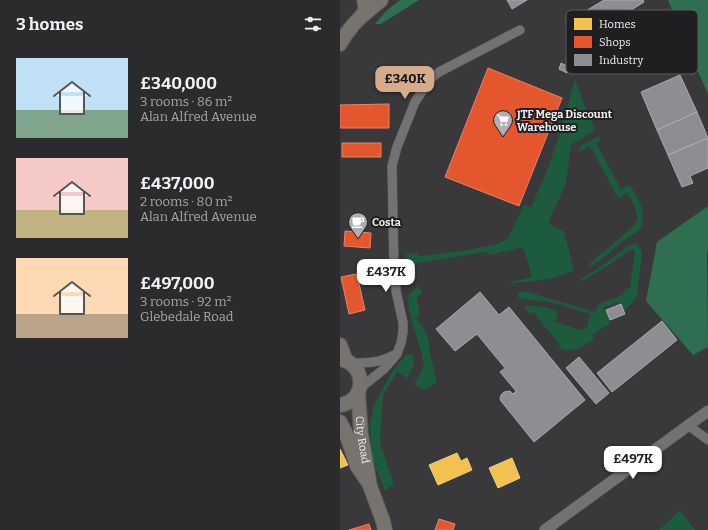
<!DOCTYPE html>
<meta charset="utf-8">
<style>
body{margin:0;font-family:Bitter,serif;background:#333234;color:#f1f3f6;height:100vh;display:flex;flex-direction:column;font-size:15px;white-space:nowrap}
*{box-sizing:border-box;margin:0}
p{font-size:13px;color:#a6a7a9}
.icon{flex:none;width:22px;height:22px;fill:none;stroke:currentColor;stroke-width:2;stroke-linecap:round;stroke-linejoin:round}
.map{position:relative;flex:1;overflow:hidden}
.panel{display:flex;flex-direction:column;background:#2b2a2c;width:340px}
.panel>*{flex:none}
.price{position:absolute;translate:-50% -34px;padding:0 9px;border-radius:8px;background:#fff;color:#222;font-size:13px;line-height:26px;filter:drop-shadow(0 1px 2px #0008)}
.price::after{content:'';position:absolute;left:50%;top:24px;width:12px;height:9px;margin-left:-6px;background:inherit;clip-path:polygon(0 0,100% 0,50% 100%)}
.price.selected{background:#d6ab8b;color:#111}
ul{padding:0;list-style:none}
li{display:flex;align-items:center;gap:12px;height:100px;padding:0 16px}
li span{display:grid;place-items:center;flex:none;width:112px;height:80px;border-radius:0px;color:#555}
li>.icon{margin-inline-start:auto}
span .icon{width:48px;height:48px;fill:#fffc;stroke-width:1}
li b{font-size:17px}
h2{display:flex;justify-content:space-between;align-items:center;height:48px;padding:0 16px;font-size:17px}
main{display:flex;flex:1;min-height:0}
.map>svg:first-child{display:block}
.green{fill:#1d5b3e}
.forest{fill:#2f6e50}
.homes{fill:#f2c14e;stroke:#f1ce7f}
.shops{fill:#e4572e;stroke:#e78468}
.industry{fill:#8d8d92;stroke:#aaaaae}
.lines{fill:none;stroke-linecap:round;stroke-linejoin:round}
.minor-casing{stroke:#565557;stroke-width:10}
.tertiary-casing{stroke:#565557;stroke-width:12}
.primary-casing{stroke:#565557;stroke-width:16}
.minor{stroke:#727273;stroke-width:9}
.tertiary{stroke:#727273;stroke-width:11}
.primary{stroke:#77736f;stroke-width:14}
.labels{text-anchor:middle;stroke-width:4;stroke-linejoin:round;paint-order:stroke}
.poi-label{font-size:11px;font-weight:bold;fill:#efeef1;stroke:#1f1e21;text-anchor:start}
.street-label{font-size:11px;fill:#efeef1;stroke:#1f1e21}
.key{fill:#1f1e21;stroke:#5d5c5f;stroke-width:1}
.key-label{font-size:11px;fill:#efeef1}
</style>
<main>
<section class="panel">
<h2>3 homes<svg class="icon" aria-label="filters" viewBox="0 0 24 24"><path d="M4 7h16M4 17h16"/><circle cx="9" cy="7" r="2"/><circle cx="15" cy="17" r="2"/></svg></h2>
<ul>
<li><span style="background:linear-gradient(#bfe0f5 65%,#7fa58c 0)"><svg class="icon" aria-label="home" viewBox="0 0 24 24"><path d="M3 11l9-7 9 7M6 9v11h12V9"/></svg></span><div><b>£340,000</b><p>3 rooms · 86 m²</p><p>Alan Alfred Avenue</p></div></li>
<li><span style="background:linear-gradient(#f6c9c9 65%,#c2b280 0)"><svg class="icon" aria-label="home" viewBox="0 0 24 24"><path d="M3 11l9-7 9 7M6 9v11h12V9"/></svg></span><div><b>£437,000</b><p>2 rooms · 80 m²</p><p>Alan Alfred Avenue</p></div></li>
<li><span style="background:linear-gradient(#ffd9b3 70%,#b9a48a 0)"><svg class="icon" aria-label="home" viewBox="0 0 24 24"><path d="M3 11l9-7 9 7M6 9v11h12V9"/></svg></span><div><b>£497,000</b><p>3 rooms · 92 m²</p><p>Glebedale Road</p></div></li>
</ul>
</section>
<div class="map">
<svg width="368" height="530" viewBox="0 0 368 530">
<rect width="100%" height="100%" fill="#39383a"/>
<path class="green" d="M235 79 244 104 255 130 231 145 226 183 219 199 208 223 224 232 234 270C212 281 191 282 166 283L192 277 183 247 150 255 145 252 90 261 78 263 71 266 66 271V254L78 253 79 256 122 251 158 244 168 238 184 205 191 207 206 173 219 136Z
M258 136 261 141 256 143 281 189 288 185C298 193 307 214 301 227 298 233 290 236 285 240 272 249 261 262 248 268L251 262C259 255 296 227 297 220 299 212 291 200 287 193L278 198 250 146 237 153 242 145Z
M293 244H297L300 248 302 253 297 296 283 313 279 302 264 307 270 323 252 335 254 339C244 346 230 356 218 347L220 345 193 312 190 314 184 307 186 305 203 307 218 311 215 322 241 330 247 327 250 314 210 302 180 299 178 297V294L180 292H188L255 312 260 303 278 297 290 287 295 251 291 249 271 264 241 282V279L256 270 288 246Z
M79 286 82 293 77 297 80 314 76 318 82 326 87 335 89 342V350L97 382 84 390 74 384 82 371 84 364 82 355 69 311 68 298 70 293Z
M70 354 73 355C76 364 71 371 67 378L57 372 43 395 40 443 54 484 45 491 34 463 31 448 30 424 34 405 53 370 64 357 66 355Z
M340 510 355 530H319Z"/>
<path class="forest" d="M60 0H79L41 24H35L46 11Z
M328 0H368V94L345 42Z
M368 206V250L367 252 368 347 353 355 306 301 317 242Z"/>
<path class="homes" d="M0 449 8 465 0 468Z
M117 453 121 461 127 458 132 470 98 485 89 465Z
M172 458 180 478 158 488 149 468Z"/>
<path class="shops" d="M148 68 222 98 179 206 105 177Z
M49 104V128H0V105Z
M2 143H41V157H2Z
M5 231 31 233 30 248 4 246Z
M16 274 17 280 18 279 25 310 9 314 1 277Z
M99 519 115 524 113 530H95Z
M29 524 31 530H9Z"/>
<path class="industry" d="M167 0H187L172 9Z
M264 0H303L304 2 238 43 226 23Z
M221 63 229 67 227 73 219 69Z
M340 75 357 112 317 130 301 92Z
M357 112 368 138 328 155 317 130Z
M368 138V168L350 176 353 183 342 187 328 155Z
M140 292 159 315 169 307 245 400 194 442 161 401 160 399 161 395 164 392 170 391 173 394 176 391 160 372 165 368 137 334 115 351 96 329Z
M281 304 285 314 270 320 266 310Z
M322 321 337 340 272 392 257 373Z
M239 357 269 393 256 404 226 368Z"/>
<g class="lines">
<g class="minor-casing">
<path id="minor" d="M10 363C26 363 40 363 54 355
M19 389 44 369 57 354 61 343 63 332V323L56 291 54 269 52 166 57 147 75 102 90 79 99 72 180 30
M348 425 368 440"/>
</g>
<g class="tertiary-casing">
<path id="tertiary" d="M205 530 368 411"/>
</g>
<g class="primary-casing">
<g id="primary">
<path d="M23 15 41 0"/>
<path d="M0 44C3 37 9 31 13 25 21 16 28 14 24 0"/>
<path d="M0 345 6 361"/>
<path d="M0 359C27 364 27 401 0 405"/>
<path id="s1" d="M18 392 21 434 30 486 43 521 45 530"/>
<path d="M0 422 7 436 17 466 28 482"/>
</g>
</g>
<use href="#minor" class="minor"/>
<use href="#tertiary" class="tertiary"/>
<use href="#primary" class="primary"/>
</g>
<defs>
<g id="supermarket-pin" transform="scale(1)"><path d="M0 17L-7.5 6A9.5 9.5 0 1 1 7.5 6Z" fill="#afaeb1" stroke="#1f1e21"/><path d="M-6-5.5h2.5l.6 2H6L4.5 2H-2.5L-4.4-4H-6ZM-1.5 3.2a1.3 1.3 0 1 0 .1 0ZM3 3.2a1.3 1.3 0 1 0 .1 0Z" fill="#fff"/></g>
<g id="cafe-pin" transform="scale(1)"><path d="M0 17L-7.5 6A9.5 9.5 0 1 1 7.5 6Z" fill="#afaeb1" stroke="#1f1e21"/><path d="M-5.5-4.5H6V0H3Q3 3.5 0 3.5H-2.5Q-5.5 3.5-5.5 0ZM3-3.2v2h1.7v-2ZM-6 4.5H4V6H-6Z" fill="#fff"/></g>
</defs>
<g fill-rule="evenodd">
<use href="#supermarket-pin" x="163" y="120"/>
<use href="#cafe-pin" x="18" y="222"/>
</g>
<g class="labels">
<g class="poi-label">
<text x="177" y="118">JTF Mega Discount<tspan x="177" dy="13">Warehouse</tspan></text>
<text x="32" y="226">Costa</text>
</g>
<g class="street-label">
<text dy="4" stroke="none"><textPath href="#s1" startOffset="48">City Road</textPath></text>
</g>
</g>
<rect x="226" y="10" width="132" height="64" rx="6" class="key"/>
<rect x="234" y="18" width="18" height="12" fill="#f2c14e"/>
<rect x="234" y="36" width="18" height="12" fill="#e4572e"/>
<rect x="234" y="54" width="18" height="12" fill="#8d8d92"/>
<g class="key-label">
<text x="259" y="28">Homes</text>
<text x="259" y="46">Shops</text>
<text x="259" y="64">Industry</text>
</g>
</svg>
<b class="price selected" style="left:65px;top:100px">£340K</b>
<b class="price" style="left:46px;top:293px">£437K</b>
<b class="price" style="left:293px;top:480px">£497K</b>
</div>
</main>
